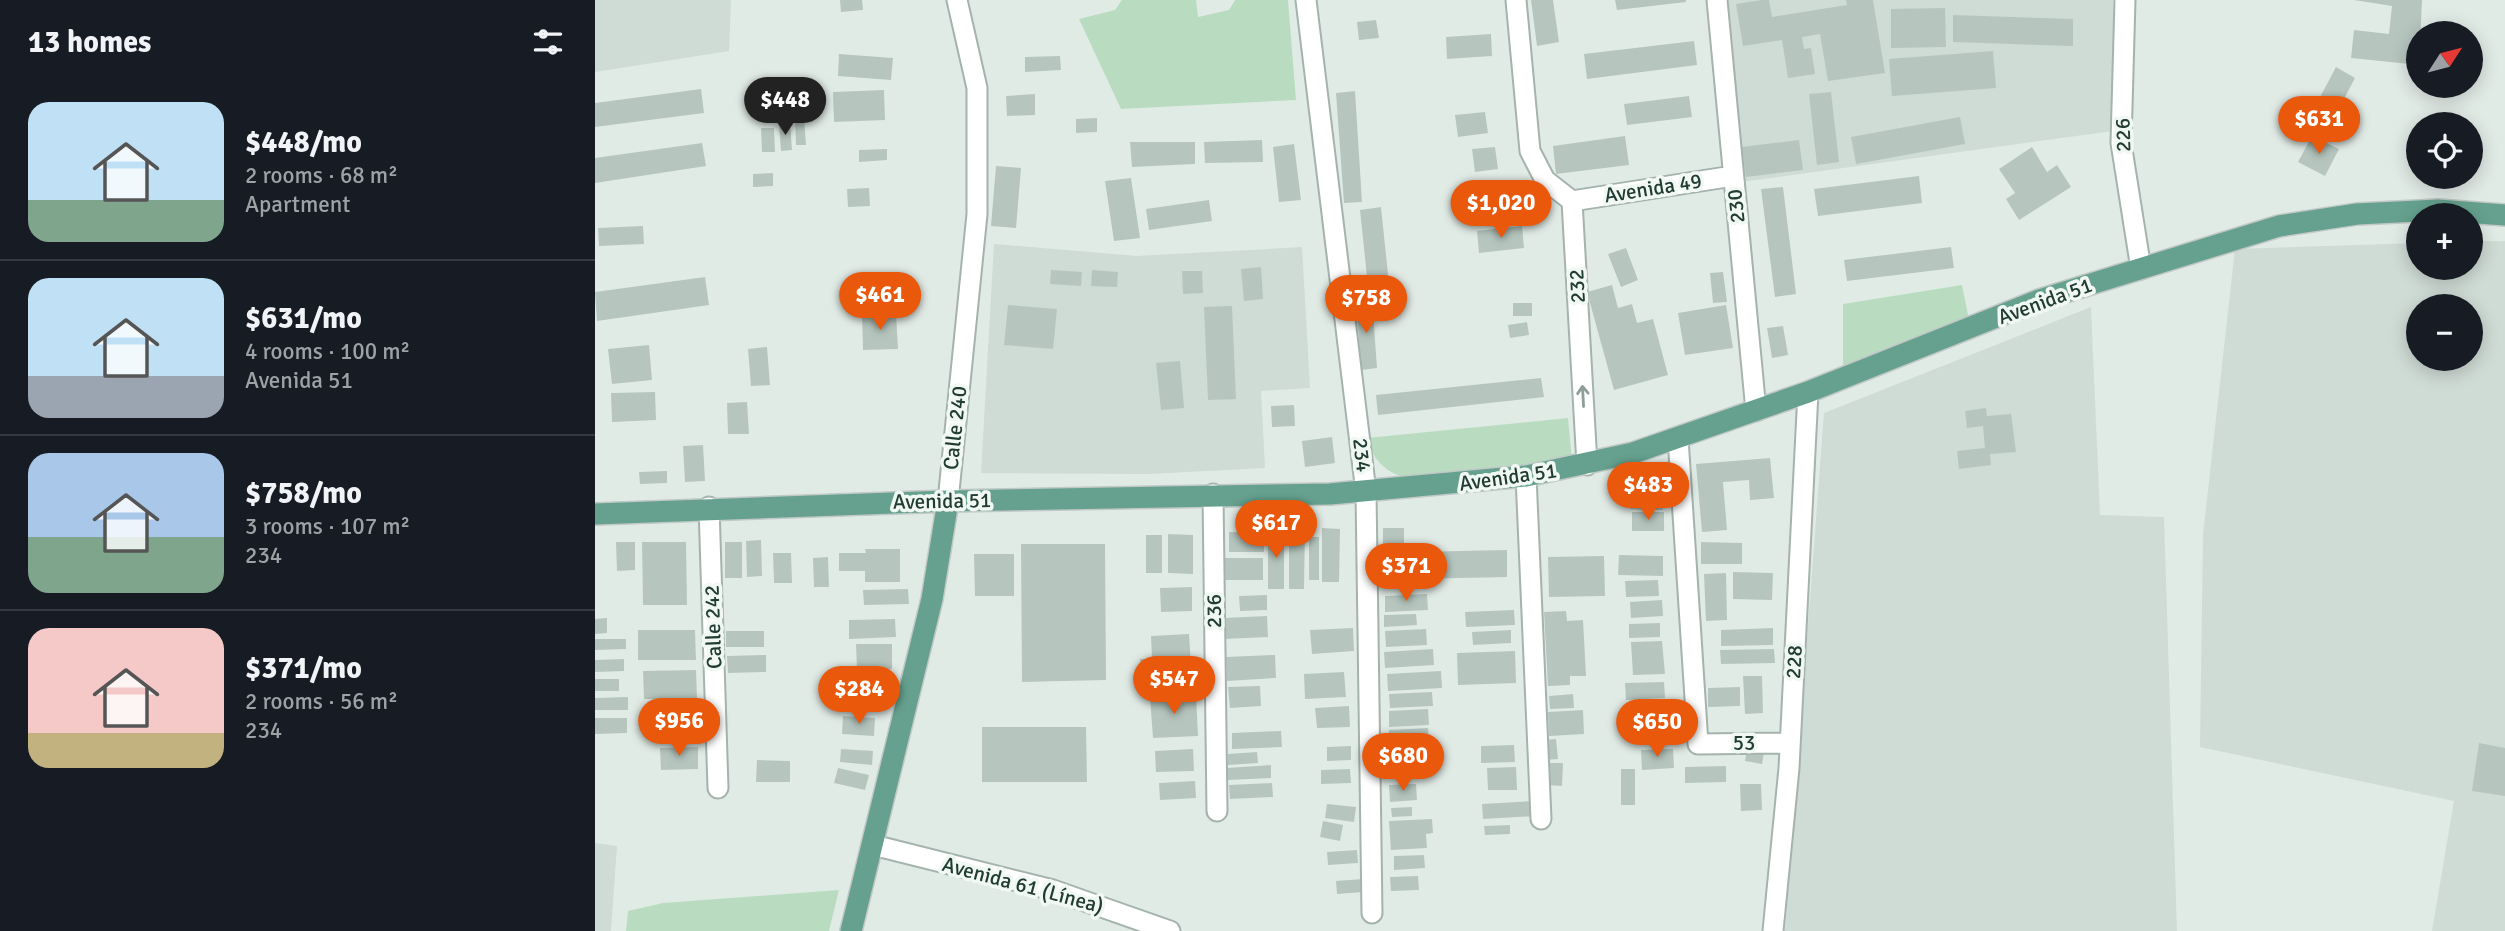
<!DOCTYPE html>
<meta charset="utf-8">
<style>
body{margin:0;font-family:Signika,sans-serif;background:#20242c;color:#f1f3f6;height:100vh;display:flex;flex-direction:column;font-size:26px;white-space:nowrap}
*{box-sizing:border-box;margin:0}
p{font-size:23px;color:#9ea1a6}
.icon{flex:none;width:38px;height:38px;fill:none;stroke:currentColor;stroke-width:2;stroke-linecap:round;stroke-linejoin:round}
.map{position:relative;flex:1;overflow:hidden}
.side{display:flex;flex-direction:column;background:#171b24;width:595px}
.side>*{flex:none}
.needle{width:46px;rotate:54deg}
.buttons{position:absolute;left:1811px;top:21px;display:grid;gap:14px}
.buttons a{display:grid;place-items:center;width:77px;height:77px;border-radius:50%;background:#171b24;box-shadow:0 4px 18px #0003;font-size:35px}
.price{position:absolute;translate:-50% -60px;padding:0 16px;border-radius:24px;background:#ea580c;color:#fff;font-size:23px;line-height:46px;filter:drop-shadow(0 2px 4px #0008)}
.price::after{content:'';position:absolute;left:50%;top:42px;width:21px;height:16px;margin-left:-10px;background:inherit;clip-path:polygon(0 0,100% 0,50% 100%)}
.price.selected{background:#222;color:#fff}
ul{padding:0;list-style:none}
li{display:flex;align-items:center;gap:21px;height:175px;padding:0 28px}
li+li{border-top:2px solid #363941}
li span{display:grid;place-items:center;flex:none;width:196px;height:140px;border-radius:21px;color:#555}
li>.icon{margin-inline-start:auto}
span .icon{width:84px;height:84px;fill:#fffc;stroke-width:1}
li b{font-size:30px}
h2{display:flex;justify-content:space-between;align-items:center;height:84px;padding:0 28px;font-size:30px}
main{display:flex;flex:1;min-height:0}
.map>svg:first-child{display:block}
.built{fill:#cfdbd5;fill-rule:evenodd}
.green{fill:#b9dcc1}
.building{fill:#b6c6bf}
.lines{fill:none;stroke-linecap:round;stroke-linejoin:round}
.minor-casing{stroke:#a4b3ad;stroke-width:23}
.major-casing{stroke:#c1c8c6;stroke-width:24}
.minor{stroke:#fff;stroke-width:19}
.major{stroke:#65a18e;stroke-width:21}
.oneway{stroke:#909e99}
.labels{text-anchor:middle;stroke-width:7;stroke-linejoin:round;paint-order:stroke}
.street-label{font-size:21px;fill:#213c33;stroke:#f1f8f4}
</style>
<main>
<section class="side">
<h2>13 homes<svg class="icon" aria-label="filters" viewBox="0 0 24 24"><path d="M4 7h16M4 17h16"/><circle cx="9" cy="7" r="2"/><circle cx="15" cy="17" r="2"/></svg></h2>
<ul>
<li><span style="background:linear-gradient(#bfe0f5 70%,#7fa58c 0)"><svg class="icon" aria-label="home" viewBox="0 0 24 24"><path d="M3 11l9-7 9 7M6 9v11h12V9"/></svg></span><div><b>$448/mo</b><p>2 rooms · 68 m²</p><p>Apartment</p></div></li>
<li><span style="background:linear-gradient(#bfe0f5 70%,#9aa5b1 0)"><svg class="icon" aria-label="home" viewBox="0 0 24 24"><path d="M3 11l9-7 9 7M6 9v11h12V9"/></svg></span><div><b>$631/mo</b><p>4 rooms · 100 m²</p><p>Avenida 51</p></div></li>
<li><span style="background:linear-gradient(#a9c7e8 60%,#7fa58c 0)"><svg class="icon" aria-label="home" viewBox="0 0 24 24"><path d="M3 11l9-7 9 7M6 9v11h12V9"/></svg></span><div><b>$758/mo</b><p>3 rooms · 107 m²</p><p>234</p></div></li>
<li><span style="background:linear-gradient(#f6c9c9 75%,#c2b280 0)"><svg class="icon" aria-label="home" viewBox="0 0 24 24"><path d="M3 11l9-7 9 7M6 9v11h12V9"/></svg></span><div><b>$371/mo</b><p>2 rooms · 56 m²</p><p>234</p></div></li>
</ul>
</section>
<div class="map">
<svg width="1910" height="931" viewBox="0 0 1910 931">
<rect width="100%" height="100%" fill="#e1ebe6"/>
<path class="built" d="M0 0H136L134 51 0 72Z
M1133 0H1518V131L1146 182Z
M1876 241H1910V931H1837L1859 801 1605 747 1608 535 1640 249 1823 243 1824 268H1876ZM1824 306H1876V359H1824Z
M399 244 542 256 707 247 715 388 666 391 670 468 554 474 386 473Z
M1496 307 1505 515 1569 517 1582 931H1190L1229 413Z
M0 843 22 846 16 931H0Z"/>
<path class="green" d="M527 0H601L603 17 634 10 640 0H693L701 100 526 109 484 19 520 10Z
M1367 285 1374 320 1248 365V304Z
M973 418 977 460C940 465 836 485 805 476 787 470 776 455 772 438Z
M244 890 234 931H31L33 911 68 903Z"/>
<path class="building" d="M245 0H267L268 10 246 12Z
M936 0H958L964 42 942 46Z
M1020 0H1091V2L1022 10Z
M1167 0H1174L1177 17 1252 5 1251 0H1278L1290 73 1233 81 1225 34 1207 37 1209 49 1216 48 1220 74 1193 78 1187 40 1148 46 1141 4Z
M1759 0H1827L1824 65 1756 58 1759 30 1794 34 1797 6Z
M1350 8 1351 47 1296 48V9Z
M1358 15 1478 19V46L1358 42Z
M781 20 784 38 764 40 762 22Z
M896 34 897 56 852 59 851 37Z
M1099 41 1102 65 992 79 989 54Z
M1398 51 1401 88 1297 96 1294 59Z
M244 54 298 58 296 80 243 76Z
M465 56 466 70 430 72V57Z
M1741 67 1760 78 1732 131 1713 120Z
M106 89 109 113 0 127V103Z
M289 90 290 120 239 122 238 92Z
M760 91 767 202 749 203 741 93Z
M1236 92 1244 162 1222 165 1214 94Z
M440 94V115L412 116 411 96Z
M1094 96 1097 117 1032 125 1029 104Z
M890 112 893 133 863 137 860 115Z
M200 117H209L211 145H201Z
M1365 117 1370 144 1261 164 1256 137Z
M502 118V132L481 133V119Z
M184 123H195L197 150 186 151Z
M166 128H179L180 152H167Z
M1030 136 1034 165 961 174 958 146Z
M1717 136 1744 149 1730 176 1703 162Z
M667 140 668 162 610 163 609 142Z
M1204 140 1208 170 1151 177 1147 147Z
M535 142H600V164L537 167Z
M107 143 111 166 0 183V158Z
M699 144 706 200 684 202 678 147Z
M900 147 903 169 880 172 877 149Z
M1437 147 1452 172 1462 165 1476 187 1424 220 1411 199 1420 193 1404 169Z
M292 149V160L264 162V150Z
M401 166 426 168 421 228 396 226Z
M178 173V186L158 187V174Z
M1324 176 1327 203 1223 216 1219 189Z
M536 178 545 238 519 241 510 181Z
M899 187 900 202 879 205 877 189Z
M1188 187 1201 294 1180 297 1166 189Z
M274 188 275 206 253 207 252 189Z
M614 200 617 221 554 230 551 209Z
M786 207 794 284 773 286 765 210Z
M48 226 49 244 4 246 3 228Z
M927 226 929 248 884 253 882 231Z
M1356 247 1359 268 1252 281 1249 260Z
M1031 248 1043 280 1026 287 1013 254Z
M666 267 668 299 649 301 646 269Z
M456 270 487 272 486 286 455 284Z
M497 270 523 272 522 287 496 286Z
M587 271H607L608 293 588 294Z
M1128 272 1132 302 1118 303 1115 273Z
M110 277 114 305 2 321 0 292Z
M1017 285 1023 308 1037 304 1042 323 1058 319 1073 375 1019 390 992 292Z
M777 300 782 368 766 370 761 301Z
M918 303H937V316H918Z
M413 305 462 309 458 349 409 345Z
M1131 305 1138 348 1090 355 1083 313Z
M637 306 641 399 613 400 609 307Z
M301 314 303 349 268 350 267 315Z
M932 322 934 335 915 338 913 325Z
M1188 326 1193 355 1177 358 1172 328Z
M54 345 57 380 17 384 13 349Z
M172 347 175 385 156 386 153 349Z
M585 361 589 408 566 410 561 363Z
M946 378 949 397 783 415 781 395Z
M60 392 61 420 17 422 16 393Z
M152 402 154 434H133L132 403Z
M699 405 700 426 677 427 676 406Z
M1391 408 1392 416 1416 414 1421 452 1395 454 1396 465 1364 469 1362 451 1390 448 1388 426 1372 428 1370 411Z
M737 437 740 463 710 467 707 441Z
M108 445 110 481 90 482 88 446Z
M1175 458 1179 498 1155 500 1154 480 1128 482 1132 530 1107 532 1101 464Z
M72 471V483L45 484 44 472Z
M1035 494H1068V510L1035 509Z
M1037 512H1069V531H1037Z
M694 528H710L709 589H694Z
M727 528 745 529 744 582H727Z
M788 528H809V570L788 569Z
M673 531H689V589H673Z
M634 532 669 533V552H634Z
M573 534 598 535V574L573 573Z
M551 535H567V573H551Z
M714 537H724V580H714Z
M166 540 167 576 152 577 151 541Z
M21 542H40V570L22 571Z
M47 542H91L92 605H48Z
M130 542H147V578H130Z
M1106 542 1147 543V564H1106Z
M426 544H510L511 680 427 682Z
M270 549H305V582H270V571H244V553H271Z
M912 550V577L819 579 818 552Z
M178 553H196L197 583H179Z
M379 554H419V596H380Z
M1024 555 1068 556V576L1023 575Z
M1009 556 1010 596 954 597 953 557Z
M233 557 234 587H219L218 558Z
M628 558H668V580H629Z
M1138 572 1178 573 1177 600 1138 599Z
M1131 573 1132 620 1111 621 1109 574Z
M1063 580 1064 596 1031 597 1030 581Z
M597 587V611L566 612 565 588Z
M313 589 314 604 269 605 268 590Z
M832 594 833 610 790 612V596Z
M672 595V610L645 611 644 596Z
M1067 600 1068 616 1036 618 1035 602Z
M919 610 920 625 871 627 870 612Z
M971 611 972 621 988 620 991 676H975V685L953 686 949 612Z
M821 614 822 625 789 627V615Z
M672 616 673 637 630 639 629 618Z
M12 618V633L0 634V619Z
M300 619 301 637 254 639V620Z
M1065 623V637L1034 638V624Z
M758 628 759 651 717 654 715 630Z
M1178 628V645L1126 646V630Z
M831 629 832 645 791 647 790 631Z
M43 630H100L101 660H43Z
M916 630V643L878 645 877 632Z
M131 631H169V647H131Z
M594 634 597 683 547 686 545 659H557L556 636Z
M0 639H31V649L0 650Z
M1067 641 1070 674 1038 675 1036 642Z
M261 644H297V669L262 670Z
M838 649 839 665 790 668 789 652Z
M1179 649 1180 663 1126 664 1125 650Z
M920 651 921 683 863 685 862 653Z
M171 655V672L133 673 132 656Z
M680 655 681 678 632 681 631 657Z
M29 659V671L0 672V660Z
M101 670 102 699H49L48 671Z
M846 671 847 688 793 691 792 674Z
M749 672 751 697 710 699 709 674Z
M1148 676H1167L1168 713 1150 714Z
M0 679H24V691H0Z
M1069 682 1070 698 1031 700 1030 683Z
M665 686 666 706 635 708 633 687Z
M1145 687V706L1113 707V688Z
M837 692 838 706 795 708 794 694Z
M978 694 979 708 955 709 954 696Z
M601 695 603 736 558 738 555 697Z
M33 697V710H0V698Z
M754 706 755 727 722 728 720 708Z
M833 709 834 725 794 727V711Z
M988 710 989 734 954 736 953 712Z
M248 716 280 718 279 736 247 734Z
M67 717H104V741L67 742Z
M0 718H32V733L0 734Z
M387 727H491L492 782H387Z
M833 728 834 741 794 743V730Z
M686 731 687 747 637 749V733Z
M961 739 963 759 949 760V740Z
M1884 743 1910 748V796L1877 791Z
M1153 744 1170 747 1167 764 1150 761Z
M919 745 920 762 886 763V746Z
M756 746V760L732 761V747Z
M103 747V769L66 770 65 748Z
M246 749 278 751 277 765 245 762Z
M598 749 599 771 561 772 560 751Z
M1078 749 1079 768 1047 770 1046 750Z
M662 752 663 763 633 765V754Z
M813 753V766L793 767V754Z
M162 760 195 761V782H161Z
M951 763H968L967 786 951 785Z
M676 765V778L633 780 632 768Z
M1131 766V782L1090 783V767Z
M921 767 922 790H893L892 768Z
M243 768 274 775 270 790 239 783Z
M755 769 756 783 726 784V770Z
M1026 769H1040V805H1026Z
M600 781 601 798 565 800 564 783Z
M677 783 678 797 635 799 634 785Z
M821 784 822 800 795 802 794 785Z
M1145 784H1166L1167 810 1146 811Z
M939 801 940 816 888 819 887 804Z
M732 804 761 807 759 822 730 818Z
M817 807V816L797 817 796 808Z
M837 819 838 833 831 834 832 848 796 850 794 821Z
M728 821 748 825 745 841 725 837Z
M915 825V834L890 835 889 826Z
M762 850 763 863 733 865 732 852Z
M829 855 830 868 799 870V856Z
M823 876 824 890 796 891 795 877Z
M768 879V892L742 894 741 881Z"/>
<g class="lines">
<g class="minor-casing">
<path id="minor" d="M711 0 771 492 777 913
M921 0 935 151 950 180 977 201
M1122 0 1161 411
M1530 0 1526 143 1546 269
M977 201 992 465
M977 201 1138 176
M1083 438 1103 744 1195 743
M931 476 946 819
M618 494 622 811
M353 501 382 214V88L362 0
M114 507 123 788
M278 845 458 890 575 931
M1178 931 1194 768 1213 392"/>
</g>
<g class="major-casing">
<path id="major" d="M0 514 353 501 735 494 931 476 1038 453 1213 392 1444 300 1684 226 1762 214 1843 210 1910 215
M256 931 337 599 353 501"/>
</g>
<use href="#minor" class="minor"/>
<use href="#major" class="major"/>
</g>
<defs><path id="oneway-shaft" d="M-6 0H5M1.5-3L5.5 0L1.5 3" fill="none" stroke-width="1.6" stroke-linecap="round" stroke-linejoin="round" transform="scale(1.75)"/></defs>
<use class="oneway" href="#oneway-shaft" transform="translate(988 396) rotate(-93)"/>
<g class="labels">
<g class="street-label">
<text transform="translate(1528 135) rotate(-92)" y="7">226</text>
<text transform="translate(1058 188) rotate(-9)" y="7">Avenida 49</text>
<text transform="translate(1141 206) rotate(-96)" y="7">230</text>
<text transform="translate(982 286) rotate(-93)" y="7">232</text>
<text transform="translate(1450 301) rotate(-20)" y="7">Avenida 51</text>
<text transform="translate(360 428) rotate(-84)" y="7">Calle 240</text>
<text transform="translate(767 455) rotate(83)" y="7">234</text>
<text transform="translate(913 477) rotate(-8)" y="7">Avenida 51</text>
<text transform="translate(347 501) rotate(-1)" y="7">Avenida 51</text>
<text transform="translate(619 611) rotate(-91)" y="7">236</text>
<text transform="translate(118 627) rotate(-92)" y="7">Calle 242</text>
<text transform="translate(1199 662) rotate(-87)" y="7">228</text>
<text x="1149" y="750">53</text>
<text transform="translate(428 885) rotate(15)" y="7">Avenida 61 (Línea)</text>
</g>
</g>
</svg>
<div class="buttons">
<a><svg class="needle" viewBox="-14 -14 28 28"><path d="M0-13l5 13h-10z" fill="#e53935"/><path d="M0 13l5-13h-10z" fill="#9ea1a6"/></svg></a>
<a><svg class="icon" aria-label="locate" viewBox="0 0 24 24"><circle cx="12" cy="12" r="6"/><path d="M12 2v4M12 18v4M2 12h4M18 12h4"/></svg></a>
<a>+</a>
<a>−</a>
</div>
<b class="price selected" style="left:190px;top:137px">$448</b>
<b class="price" style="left:1724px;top:156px">$631</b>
<b class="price" style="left:906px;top:240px">$1,020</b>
<b class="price" style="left:285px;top:332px">$461</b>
<b class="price" style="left:771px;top:335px">$758</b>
<b class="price" style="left:1053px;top:522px">$483</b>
<b class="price" style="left:681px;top:560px">$617</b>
<b class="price" style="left:811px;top:603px">$371</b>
<b class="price" style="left:579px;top:716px">$547</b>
<b class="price" style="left:264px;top:726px">$284</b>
<b class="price" style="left:84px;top:758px">$956</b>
<b class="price" style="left:1062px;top:759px">$650</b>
<b class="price" style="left:808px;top:793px">$680</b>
</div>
</main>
